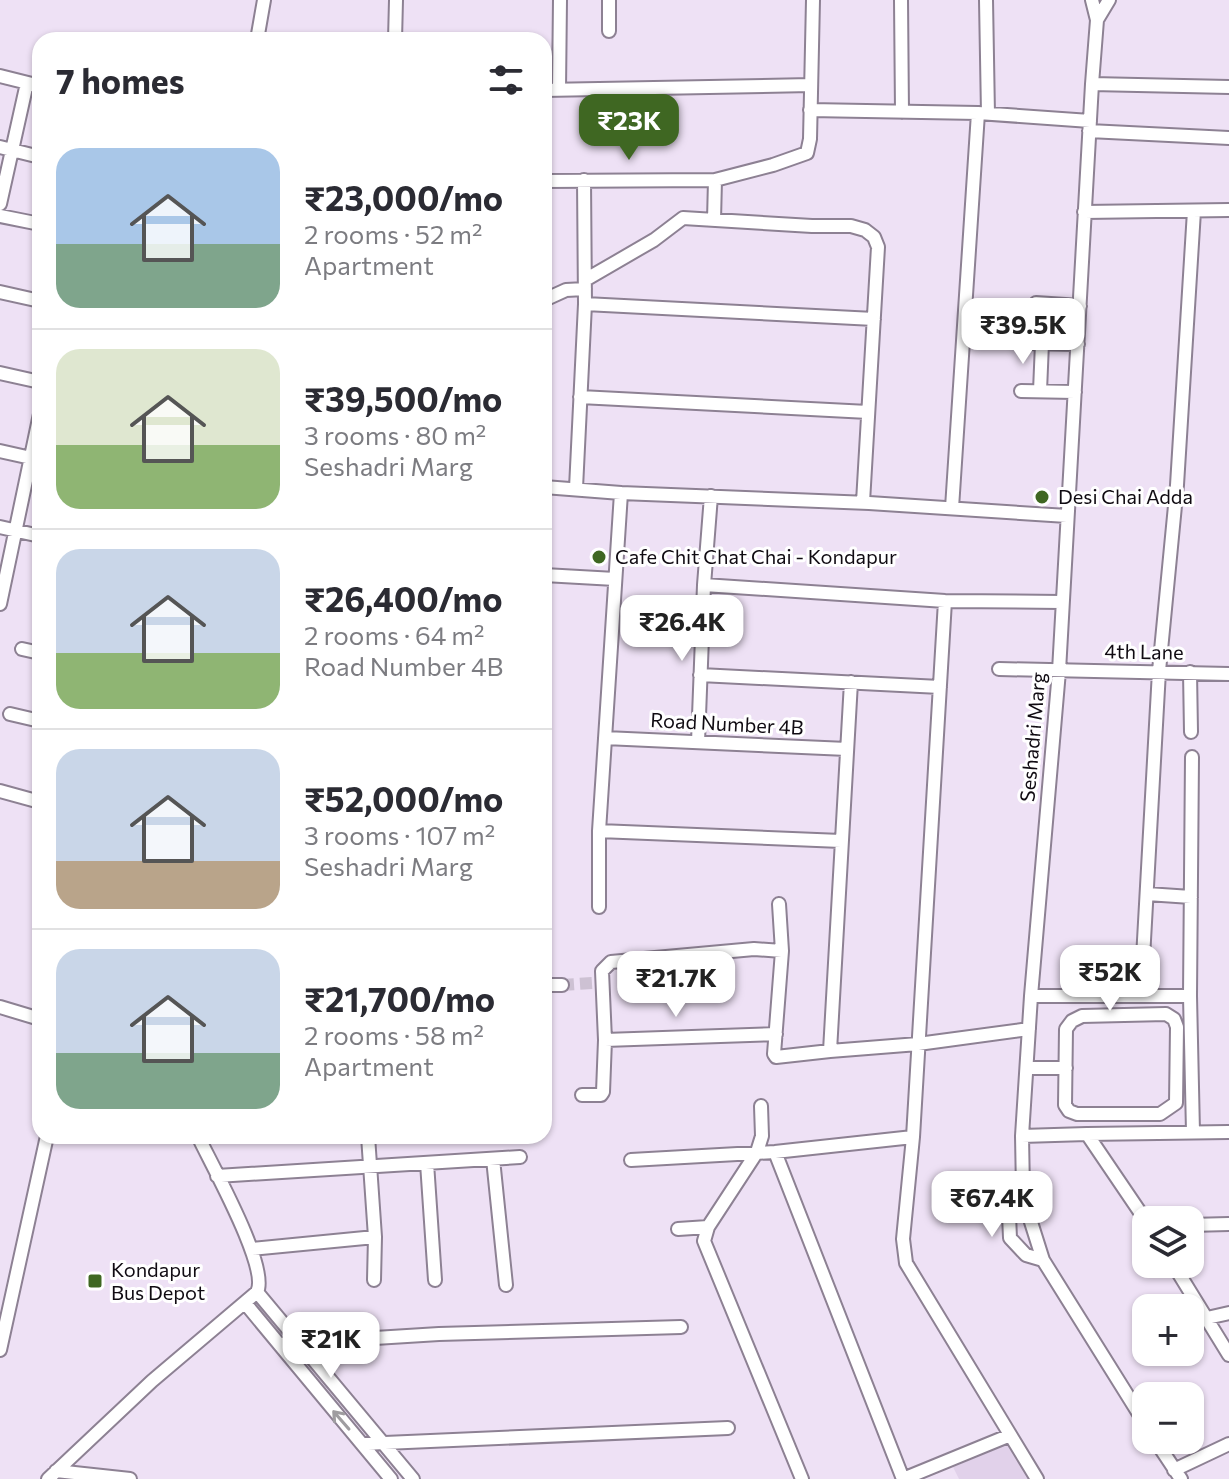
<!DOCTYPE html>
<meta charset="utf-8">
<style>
body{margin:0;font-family:Commissioner,sans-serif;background:#f2f2f3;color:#2b2b33;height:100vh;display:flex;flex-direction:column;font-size:30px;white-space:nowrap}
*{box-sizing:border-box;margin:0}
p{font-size:26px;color:#7c7c81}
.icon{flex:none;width:44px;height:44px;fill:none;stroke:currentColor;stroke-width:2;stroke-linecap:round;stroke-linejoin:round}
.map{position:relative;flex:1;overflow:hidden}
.side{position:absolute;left:32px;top:32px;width:520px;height:1112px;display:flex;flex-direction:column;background:#fff;border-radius:24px;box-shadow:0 2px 6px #0004}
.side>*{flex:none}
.tools{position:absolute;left:1132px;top:1206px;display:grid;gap:16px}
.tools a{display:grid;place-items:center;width:72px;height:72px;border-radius:16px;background:#fff;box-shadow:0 2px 6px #0004;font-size:40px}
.price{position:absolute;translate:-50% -68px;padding:0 18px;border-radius:16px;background:#fff;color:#222;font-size:26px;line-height:52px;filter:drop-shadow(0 2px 4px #0008)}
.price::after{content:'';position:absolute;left:50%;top:48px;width:24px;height:18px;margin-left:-12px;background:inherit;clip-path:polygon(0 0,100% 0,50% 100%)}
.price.current{background:#3f6722;color:#fff}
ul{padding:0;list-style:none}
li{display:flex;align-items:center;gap:24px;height:200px;padding:0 24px}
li+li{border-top:2px solid #e1e1e2}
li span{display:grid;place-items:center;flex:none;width:224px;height:160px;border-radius:24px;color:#555}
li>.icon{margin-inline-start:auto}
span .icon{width:96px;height:96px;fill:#fffc;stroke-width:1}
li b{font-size:34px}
h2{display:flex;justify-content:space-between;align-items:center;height:96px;padding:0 24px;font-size:34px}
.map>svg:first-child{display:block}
.built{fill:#e1d1ea}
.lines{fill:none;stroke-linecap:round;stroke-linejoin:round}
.minor-tunnel{stroke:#cdc1d3;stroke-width:12;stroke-dasharray:12 6;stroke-linecap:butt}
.minor-casing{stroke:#8d8193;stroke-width:16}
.minor{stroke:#fff;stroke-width:12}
.oneway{stroke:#9f9da0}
.poi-dot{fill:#3f6722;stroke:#fff;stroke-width:3}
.labels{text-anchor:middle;stroke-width:6;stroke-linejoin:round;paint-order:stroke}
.poi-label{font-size:20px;fill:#100b12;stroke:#fff;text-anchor:start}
.street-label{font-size:20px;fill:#100b12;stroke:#fff}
</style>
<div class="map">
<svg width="1229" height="1479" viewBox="0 0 1229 1479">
<rect width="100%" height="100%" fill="#eee1f5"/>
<path class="built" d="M1008 1444 1029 1479H959L953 1467Z"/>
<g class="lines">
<path class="minor-tunnel" d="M562 985 592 983"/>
<g class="minor-casing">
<path id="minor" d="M901 0 902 112
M986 0 988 114
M1092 0 1097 20 1092 84 1059 671 1031 996 1022 1136 1023 1190 1025 1203 1043 1260 1146 1425
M1097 20 1109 0
M609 31V0
M257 40 264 0
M395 40 396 0
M0 76 40 86
M1092 84 1229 87
M559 89 560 0
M544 90 811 85
M810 110 978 113 1090 121
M1089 131 1229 138
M0 147 40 157
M544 181 715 180
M0 204 27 83
M1084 212 1229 210
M0 216 40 224
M714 220 715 180 773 165 807 153 810 139 813 0
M585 280 654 240 683 218 812 226H851L865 230 874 237 878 247 863 502
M0 292 40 301
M544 300 566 290 585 289
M1036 303 1080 306
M585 304 874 319
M1022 343 1078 344
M0 373 40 382
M1021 391 1075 392
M1040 391 1042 343
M580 397 868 412
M0 451 40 460
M544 487 621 493
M576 488 585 304 584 180
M952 508 978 113
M0 527 40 536
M544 575 615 579
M704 585 945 601 1062 602
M945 601 913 1137 903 1239 906 1263 1037 1479
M0 604 40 414
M22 649 40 653
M999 669 1229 674
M1190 672 1191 732
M700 675 940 687
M851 682 830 1051 918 1044 1029 1029
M10 714 40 721
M605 738 847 749
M698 742 704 585 711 496
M1192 757 1190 996 1193 1132
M0 791 40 802
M599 831 841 841
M1147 894 1191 897
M779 904 782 951 774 1054 776 1057 830 1051
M599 907V831L621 493 869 503 1067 516
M544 985H562
M1141 994 1159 671 1177 485 1194 211
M1031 996H1190
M0 1007 40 1019
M1166 1014 1174 1019 1177 1027 1176 1103 1160 1114H1077L1069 1111 1065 1105 1066 1029 1072 1021 1082 1016Z
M776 1034 605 1040 602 971 611 962 754 949 782 951
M1027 1068H1066
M582 1095H601L603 1092 605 1040
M761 1106 762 1136 757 1152 708 1227 704 1241 802 1479
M368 1136 375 1237 374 1280
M1022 1136 1087 1134
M775 1152 903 1479
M493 1159 506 1285
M631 1160 775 1152 913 1137
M427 1163 435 1280
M217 1176 520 1157
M1023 1190 1009 1215 1010 1238 1026 1255 1043 1260
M1146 1221 1087 1134 1229 1132
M1190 1225 1229 1224
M678 1229 708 1227
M252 1249 375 1237
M1173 1264 1229 1355
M257 1292 413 1479
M245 1303 391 1479
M1207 1318 1229 1313
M279 1344 439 1334 681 1327
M0 1350 47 1136
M1155 1440 1181 1479
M362 1444 728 1428
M1174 1470 1229 1444
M56 1471 130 1479
M48 1479 152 1381 257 1292C270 1268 211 1164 198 1136
M903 1479 1008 1436"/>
</g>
<use href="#minor" class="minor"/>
</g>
<defs><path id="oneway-shaft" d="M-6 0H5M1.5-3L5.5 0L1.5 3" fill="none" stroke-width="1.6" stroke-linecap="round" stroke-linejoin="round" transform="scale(2)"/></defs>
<use class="oneway" href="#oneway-shaft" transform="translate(341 1420) rotate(-131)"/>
<g class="poi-dot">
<circle cx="1042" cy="497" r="8"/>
<circle cx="599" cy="557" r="8"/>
<rect x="87" y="1273" width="16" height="16" rx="4"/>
</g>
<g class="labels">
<g class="poi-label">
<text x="1058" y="504">Desi Chai Adda</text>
<text x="615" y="564">Cafe Chit Chat Chai - Kondapur</text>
<text x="111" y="1277">Kondapur<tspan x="111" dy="23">Bus Depot</tspan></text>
</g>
<g class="street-label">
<text transform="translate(1144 652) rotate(1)" y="7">4th Lane</text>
<text transform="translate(727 724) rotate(3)" y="7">Road Number 4B</text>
<text transform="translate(1033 737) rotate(-85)" y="7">Seshadri Marg</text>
</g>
</g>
</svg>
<div class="tools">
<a><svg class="icon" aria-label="layers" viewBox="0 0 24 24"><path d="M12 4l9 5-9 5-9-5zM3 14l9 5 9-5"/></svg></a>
<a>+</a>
<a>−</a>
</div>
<b class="price current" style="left:629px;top:162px">₹23K</b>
<b class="price" style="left:1023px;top:366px">₹39.5K</b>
<b class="price" style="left:682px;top:663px">₹26.4K</b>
<b class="price" style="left:1110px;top:1013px">₹52K</b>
<b class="price" style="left:676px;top:1019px">₹21.7K</b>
<b class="price" style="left:992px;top:1239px">₹67.4K</b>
<b class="price" style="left:331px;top:1380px">₹21K</b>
<section class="side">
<h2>7 homes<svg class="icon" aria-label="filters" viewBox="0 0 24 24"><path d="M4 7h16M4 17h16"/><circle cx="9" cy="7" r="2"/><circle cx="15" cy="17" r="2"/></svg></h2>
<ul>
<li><span style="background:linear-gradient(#a9c7e8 60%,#7fa58c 0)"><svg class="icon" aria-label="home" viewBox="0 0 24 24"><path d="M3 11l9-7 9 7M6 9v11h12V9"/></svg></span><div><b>₹23,000/mo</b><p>2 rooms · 52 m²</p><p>Apartment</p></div></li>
<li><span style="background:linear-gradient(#dfe7d0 60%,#8fb573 0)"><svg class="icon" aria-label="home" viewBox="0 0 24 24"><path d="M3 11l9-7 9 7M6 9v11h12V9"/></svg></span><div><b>₹39,500/mo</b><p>3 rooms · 80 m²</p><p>Seshadri Marg</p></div></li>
<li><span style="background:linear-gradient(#c9d6e8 65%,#8fb573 0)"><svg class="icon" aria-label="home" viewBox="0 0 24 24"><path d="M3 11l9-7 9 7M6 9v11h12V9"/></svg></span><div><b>₹26,400/mo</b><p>2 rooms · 64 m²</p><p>Road Number 4B</p></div></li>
<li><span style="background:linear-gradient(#c9d6e8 70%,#b9a48a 0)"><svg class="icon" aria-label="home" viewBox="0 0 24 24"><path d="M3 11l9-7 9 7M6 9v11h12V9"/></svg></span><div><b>₹52,000/mo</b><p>3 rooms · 107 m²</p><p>Seshadri Marg</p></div></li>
<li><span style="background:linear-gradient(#c9d6e8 65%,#7fa58c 0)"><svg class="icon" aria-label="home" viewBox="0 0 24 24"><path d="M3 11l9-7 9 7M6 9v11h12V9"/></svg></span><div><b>₹21,700/mo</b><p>2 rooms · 58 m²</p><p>Apartment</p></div></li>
</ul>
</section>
</div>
